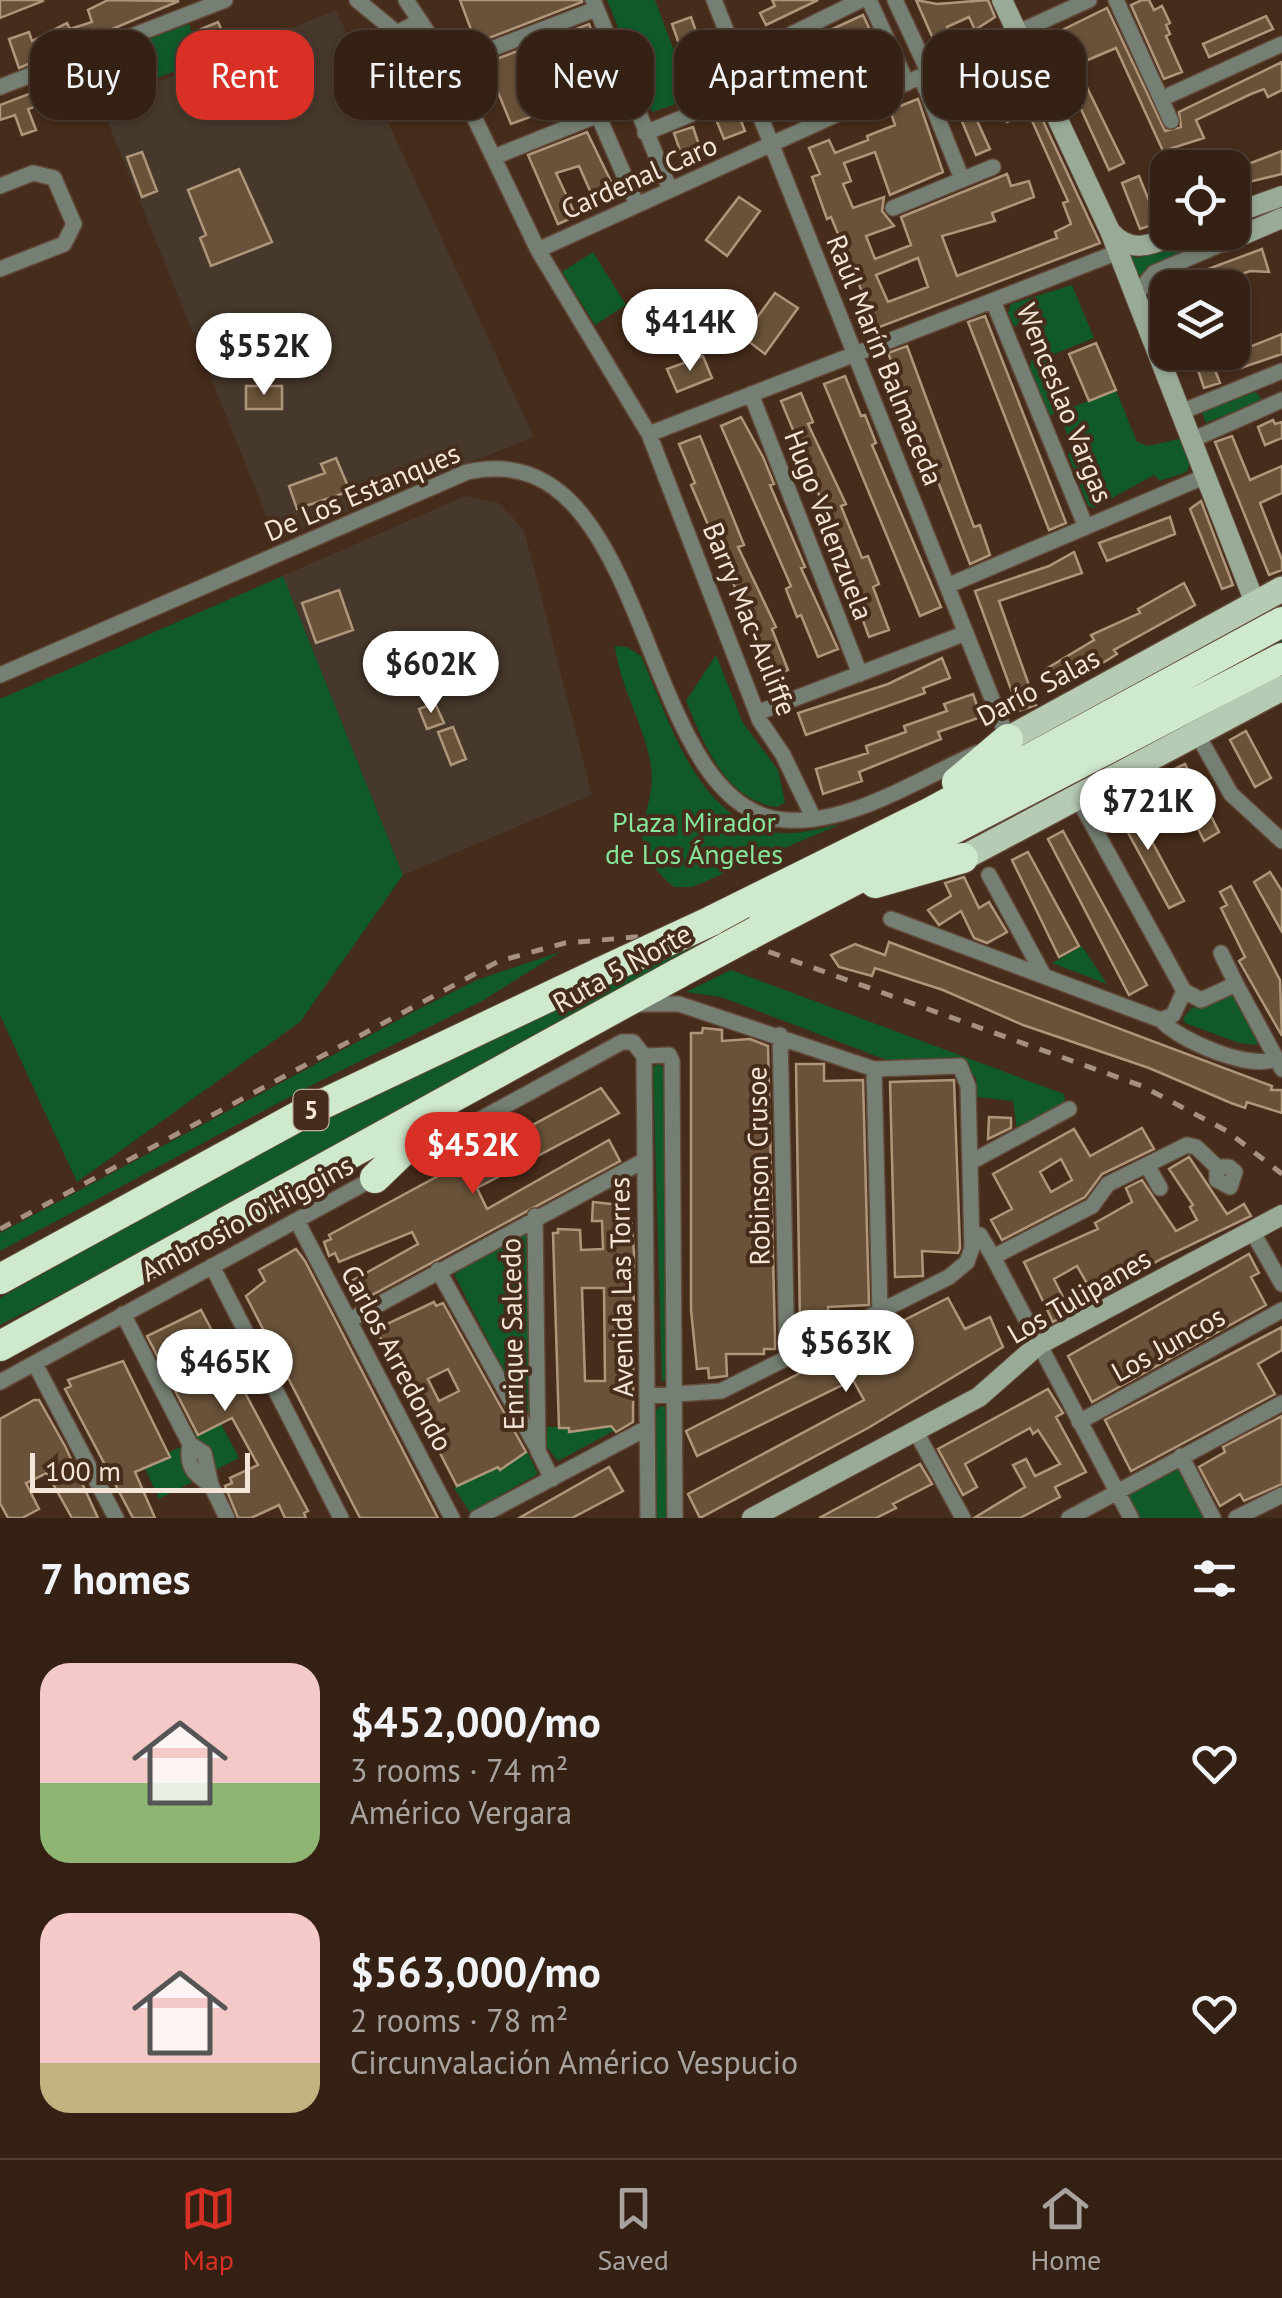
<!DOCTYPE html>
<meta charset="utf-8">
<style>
body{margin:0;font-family:"PT Sans",sans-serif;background:#3c291d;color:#f1f3f6;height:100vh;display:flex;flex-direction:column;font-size:38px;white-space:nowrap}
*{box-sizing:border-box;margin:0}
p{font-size:32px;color:#a9a3a0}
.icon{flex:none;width:55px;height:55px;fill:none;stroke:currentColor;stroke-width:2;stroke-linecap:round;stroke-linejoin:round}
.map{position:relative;height:1518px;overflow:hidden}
.details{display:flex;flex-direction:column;background:#342114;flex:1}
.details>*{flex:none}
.hud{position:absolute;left:30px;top:30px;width:1222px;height:90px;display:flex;gap:20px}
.fabs{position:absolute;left:1150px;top:150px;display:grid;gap:20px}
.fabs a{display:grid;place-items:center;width:100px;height:100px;border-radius:20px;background:#342114;box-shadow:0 2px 8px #0004,0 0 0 2px #4e3e34;font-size:50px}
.scale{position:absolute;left:30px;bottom:25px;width:220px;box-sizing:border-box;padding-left:10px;border:5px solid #f5e4d8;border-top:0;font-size:28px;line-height:35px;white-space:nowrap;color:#f5e4d8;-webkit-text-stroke:8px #462c1a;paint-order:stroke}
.price{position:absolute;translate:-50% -85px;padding:0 22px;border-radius:35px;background:#fff;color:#222;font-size:32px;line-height:65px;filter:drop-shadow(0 2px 5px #0008)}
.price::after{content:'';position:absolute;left:50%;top:60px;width:30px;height:22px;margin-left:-15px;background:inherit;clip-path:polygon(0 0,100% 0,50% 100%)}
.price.active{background:#d93025;color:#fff}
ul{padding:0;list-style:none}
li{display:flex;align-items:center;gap:30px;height:250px;padding:0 40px}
li span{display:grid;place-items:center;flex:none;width:280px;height:200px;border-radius:30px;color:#555}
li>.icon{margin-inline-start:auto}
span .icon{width:120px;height:120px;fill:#fffc;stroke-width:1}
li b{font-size:42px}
h2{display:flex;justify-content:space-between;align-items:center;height:120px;padding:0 40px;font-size:42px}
.pill{padding:0 35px;border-radius:30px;background:#342114;box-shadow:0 2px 8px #0004,0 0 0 2px #4e3e34;font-size:35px;line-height:90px}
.pill.active{background:#d93025;color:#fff}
.tabs{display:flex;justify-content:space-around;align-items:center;height:140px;border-top:2px solid #4e3e34;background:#342114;font-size:28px;color:#a9a3a0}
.tabs a{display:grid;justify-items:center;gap:5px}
.tabs .active{color:#d93025}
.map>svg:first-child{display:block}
.industrial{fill:#46382a}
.green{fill:#105a2a}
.building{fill:#695239;stroke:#af967b;stroke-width:2.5;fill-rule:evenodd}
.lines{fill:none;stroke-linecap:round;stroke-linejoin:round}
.street-casing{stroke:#624938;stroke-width:18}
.secondary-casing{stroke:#624938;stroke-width:22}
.primary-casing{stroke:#624938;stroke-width:28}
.highway-casing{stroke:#624938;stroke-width:32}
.street{stroke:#757f73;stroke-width:15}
.secondary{stroke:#99aa97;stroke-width:20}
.primary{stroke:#b6cbb3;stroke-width:25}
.highway{stroke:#cfe9cc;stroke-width:30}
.rail{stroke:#a59082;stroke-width:5;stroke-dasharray:12 12;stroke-linecap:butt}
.highway-bridge-casing{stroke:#624938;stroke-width:32;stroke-linecap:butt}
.highway-bridge{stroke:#cfe9cc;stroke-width:30}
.labels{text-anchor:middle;stroke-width:8;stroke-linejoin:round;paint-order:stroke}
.shield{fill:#462c1a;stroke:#c0ad9f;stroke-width:2.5}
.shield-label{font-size:25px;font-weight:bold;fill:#f5e4d8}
.street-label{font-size:28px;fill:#f5e4d8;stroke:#462c1a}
.park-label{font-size:28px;fill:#84e59b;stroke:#462c1a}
</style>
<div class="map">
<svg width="1282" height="1518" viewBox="0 0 1282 1518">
<rect width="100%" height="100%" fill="#462c1a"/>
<path class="industrial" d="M336 10 534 437 276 540 101 105Z
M465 496 499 503 524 530 592 795 403 875 283 576Z"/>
<path class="green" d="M607 0H655L692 99 652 112Z
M189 24 202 61 141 84 127 47Z
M1182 241 1205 245 1138 276 1128 255 1138 258Z
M593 252 626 305 595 325 562 272Z
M1072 285 1094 338 1052 355 1073 407 1116 390 1137 442 1148 446 1179 439 1190 464 1186 472 1160 481 1154 475 1094 508 1088 506 1068 455 1073 448 1058 412 1049 416 1030 370 1031 361 1038 357 1024 324 1014 326 1008 313 1011 304Z
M1255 392 1261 398 1258 402 1206 423 1202 412Z
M283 576 403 875 300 1022 77 1182 0 1015V699Z
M1282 631V650L261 1193 0 1325V1298L288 1136Z
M615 646 627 647 641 656C670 720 696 822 779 833 799 835 822 828 841 824L692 887H674C615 837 658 817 651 766 645 725 620 688 615 646Z
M716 655 743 723 778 770 785 802 777 807C725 800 704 744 686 701Z
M1082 946 1107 984 1052 963Z
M560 952 484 1000 314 1084 0 1251V1233L417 1010 477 980Z
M731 970 1064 1094 1066 1107 1017 1130 1013 1101 977 1097 976 1078 961 1062 887 1060 721 997 686 992Z
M1233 995 1257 1036V1045L1239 1043 1185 1023 1183 1018 1192 1008Z
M658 1064 664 1068 667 1378 662 1382 653 1068Z
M523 1232 529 1235 533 1428 455 1276 456 1269Z
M661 1406 665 1407 667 1518H657L656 1410Z
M219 1420 239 1458 159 1499 143 1464 189 1443 191 1434Z
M547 1427H621L558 1461 547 1447Z
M527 1451 538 1474 470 1512 454 1488Z
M1176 1463 1205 1518H1140L1125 1491Z"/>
<path class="building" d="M0 0H43V1L0 18Z
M108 0 179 1 19 68 9 39 29 32 32 41 67 23 70 29 92 22 88 10Z
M460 0H582V2L476 43Z
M772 0H818L766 25 760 13 775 6Z
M916 0 937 4 988 0 995 17 975 30 969 17 947 27 954 43 938 50Z
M1142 0H1149L1154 10 1162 6 1170 23 1166 25 1170 34 1166 36 1182 72 1164 79 1131 5Z
M1107 8 1165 131 1181 127 1179 112 1282 62V90L1268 97 1264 89 1251 94 1196 120 1204 138 1163 151 1116 48 1076 65 1124 163 1109 170 1048 37Z
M863 15 892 77 880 83 876 74 798 115 790 98 869 61 857 35 777 72 771 57Z
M1266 16 1273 29 1209 57 1203 44Z
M691 17 699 40 680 47 672 24Z
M218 22 230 48 212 55 201 29Z
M589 24 615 90 595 98 578 54 557 62 574 101 511 124 486 63Z
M1009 48 1100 243 877 328 831 217 827 219 812 177 820 174 809 148 829 140 835 153 868 140 867 136 895 125 890 110 918 99 943 172 890 195 875 152 844 163 851 181 843 184 853 208 884 197 882 211 894 226 866 236 875 259 911 245 901 217 1007 174 1011 186 1029 181 1034 197 992 213 995 221 942 236 957 276 1057 238 1055 232 1071 224 1063 203 1068 201 1029 114 1007 122 1000 104 1022 97 1009 68 981 81 993 105 974 114 990 149 976 155 946 83ZM918 258 928 287 888 302 876 275Z
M102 66 107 82 79 94 81 99 68 104 66 97 28 109 36 130 22 135 15 115 0 120V105Z
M708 71 715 90 696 97 689 78Z
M736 108 745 131 724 139 715 117Z
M693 127 701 151 682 157 674 133Z
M587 132 616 192 595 202 579 166 556 173 576 216 558 224 528 155Z
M1282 151V174L1232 186V170Z
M142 152 157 191 142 197 127 157Z
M239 169 272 242 211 266 200 238 206 235 188 190Z
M1139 176 1158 223 1140 229 1122 183Z
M739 197 760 211 727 256 706 240Z
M1262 249 1269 272 1250 271 1203 288H1157Z
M775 293 798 308 765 354 743 337Z
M985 316 1066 523 1049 530 968 322Z
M1282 334V354L1238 369 1232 354Z
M1096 343 1116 390 1089 401 1069 354Z
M907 346 974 527 980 525 990 555 970 564 888 353Z
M1192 352H1208L1220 383 1204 388Z
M703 356 712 378 677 392 667 369Z
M845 376 861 416 865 415 876 443 872 445 941 607 920 616 824 384Z
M246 386H282V409H246Z
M801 393 813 422 808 424 846 504 841 506 862 558 868 556 879 584 873 587 889 630 869 637 858 607 862 606 809 469 804 471 793 444 798 442 781 401Z
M741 417 763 457 774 484 770 485 805 567 801 568 838 649 818 657 801 615 797 617 786 589 791 586 721 426Z
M1273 420 1275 424 1282 422V438L1265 445 1258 427Z
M700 436 744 545 738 547 776 627 772 629 788 670 768 678 756 648 760 646 691 485 695 483 679 444Z
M1232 436 1250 480 1282 466V493L1260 503 1282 560V570L1269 575 1215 442Z
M336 458 350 491 297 509 289 486 325 473 321 464Z
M1201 501 1233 585 1222 589 1190 509Z
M1170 517 1175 534 1107 561 1099 543Z
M1074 552 1082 573 999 601 1036 705 1019 711 975 591 1049 566Z
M1184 583 1195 605 1114 650 1117 654 1085 674 1081 669 1054 684 1046 669 1094 640 1091 635 1140 613 1138 609Z
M339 590 353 630 316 643 302 603Z
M942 658 950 678 923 688 925 693 806 735 798 713 888 684Z
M973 694 981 717 938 732 941 739 859 772 862 781 823 794 816 769 868 753 866 746 906 732 904 726 947 711 944 704Z
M435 703 444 723 427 729 419 709Z
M453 727 466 759 451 765 438 732Z
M1246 731 1271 778 1255 787 1230 740Z
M1185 764 1219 832 1204 841 1170 771Z
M1128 797 1184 901 1169 908 1113 805Z
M1063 831 1147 985 1129 995 1048 839Z
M1028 852 1079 946 1059 957 1012 860Z
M1270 872 1282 891V932L1254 882Z
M964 877 979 908 989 902 1007 932 987 943 974 938 961 911 939 925 928 910 951 896 945 883Z
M1231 886 1280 980 1282 1036 1239 961 1245 957 1221 908 1227 905 1220 892Z
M889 942 1272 1086 1271 1090H1282V1113L1247 1102 1245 1108 1231 1103 1149 1068 1023 1025 943 990 875 968 872 976 839 967 831 955 855 944 885 955Z
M703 1028 722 1030V1041L750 1039 768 1046 775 1339V1349H764V1354H726L727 1376 709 1378 708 1368 697 1369 691 1310V1033H702Z
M796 1064H824V1081L863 1080 869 1305 828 1307V1325L800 1326Z
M954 1080 960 1248 958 1253 922 1251 923 1276 895 1277 890 1082Z
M601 1088 619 1113 477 1188 487 1209 609 1140 620 1161 359 1302 348 1283 418 1244 412 1232 339 1262 335 1253 329 1256 324 1242 331 1239 329 1235Z
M989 1117 1011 1118V1128L988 1139Z
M1142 1128 1154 1149 1102 1174 1085 1197 1002 1240 991 1220 1012 1209 993 1174 1074 1129 1090 1156ZM1061 1159 1072 1180 1051 1192 1040 1172Z
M1189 1157 1227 1214 1244 1204 1251 1216 1161 1259 1053 1322 1024 1262 1098 1229 1095 1223 1132 1202 1126 1188 1142 1180 1176 1231 1197 1220 1190 1207 1193 1205 1169 1169ZM1077 1266 1088 1285 1064 1299 1054 1279Z
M593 1202 630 1206 634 1253 633 1422 616 1432 611 1426 569 1432V1428H559L553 1233H558V1229L580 1230 581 1250 603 1249 602 1221H592ZM582 1288H604L605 1381H585Z
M296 1249 305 1261 438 1518H360L246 1296 265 1281 259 1270Z
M1249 1254 1259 1273 1251 1277 1266 1305 1092 1402 1068 1356Z
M948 1298 965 1329 990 1317 1003 1347 868 1428 700 1518 688 1494 864 1400 853 1380 697 1456 686 1431Z
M434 1302 436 1306 443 1303 526 1452 500 1470 498 1467 457 1486 376 1329ZM448 1369 459 1391 439 1401 428 1379Z
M201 1310 308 1511 304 1513 306 1518H285L279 1505 251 1518H238L225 1486 232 1483 230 1478 258 1465 232 1418 198 1435 147 1336Z
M1282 1327V1350L1258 1364 1275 1394 1131 1471 1105 1420Z
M123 1361 170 1457 135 1472 155 1518H133L65 1389 71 1386 68 1380Z
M1048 1389 1063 1413 1056 1417 1086 1472 1055 1487 1060 1497 1020 1518H974L1025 1487 1013 1465 1026 1459 1035 1476 1060 1464 1038 1430 1033 1434 1030 1428 965 1464 977 1487 963 1495 938 1449Z
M34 1400H39L65 1446 98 1518H72L47 1473 26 1483 39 1509 22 1518H8L0 1503V1419Z
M1282 1416V1484L1244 1501 1240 1494 1220 1506 1199 1467 1225 1452 1223 1447Z
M920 1464 932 1484 893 1504 896 1508 876 1518H819Z
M609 1467 623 1491 572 1518H519Z"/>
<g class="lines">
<g class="street-casing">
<path id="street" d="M357 0 397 33 420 21 449 65 538 250 649 434 760 721 783 755 814 819
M406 0 420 21
M593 0 670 190
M714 0 1008 739 1003 741
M869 0 907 83
M895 0 929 73
M1116 0 1171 121
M739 60 861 0
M449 65 596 9
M921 77 962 179
M0 87 225 0
M1161 99 1282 44
M598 115 637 205
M645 133 751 90
M494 157 633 101
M0 186 33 173 54 178 74 224 64 244 0 269
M893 208 993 167
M538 250 1089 0
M1135 296 1154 273 1226 242
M993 301 1086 527
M751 394 860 674
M1181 412 1282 371
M649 434 1118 252
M1192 440 1282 400
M947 586 1206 476
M0 675 467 472C656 429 635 810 785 820 850 825 919 779 977 753
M757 713 966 633
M1197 734 1231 794 1282 841
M989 875 1043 974
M891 919 1161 1020 1173 1015 1184 991 1077 797
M1221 953 1236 984
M1184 991 1201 1000 1236 984 1282 1069
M637 1004H679L874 1069 960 1066 968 1086 972 1248 967 1262 949 1277 721 1391 647 1396
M1161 1020C1178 1040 1252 1072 1276 1058
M780 1035 787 1357
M644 1056 669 1055 672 1061 675 1518
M644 1056 648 1518
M874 1069 880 1312
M411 1157 622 1042H633L644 1056
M971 1162 1069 1109
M1147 1165 1160 1188
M535 1216 538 1451 552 1479
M297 1221 452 1518
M1252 1231 1282 1284
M973 1234 980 1235 993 1257 1131 1518
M993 1257 1092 1206 1108 1184 1187 1145 1196 1147 1217 1167V1180L1230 1187 1235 1172 1229 1167H1217
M212 1266 341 1518
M438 1270 536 1446
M123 1314 190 1444 204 1453 211 1485 227 1518
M350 1320 645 1160
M35 1364 116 1518
M0 1382 378 1176
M1079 1422 1282 1310
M916 1432 963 1518
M190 1444C186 1466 193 1474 211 1485
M1181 1456 1213 1518
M477 1518 647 1428
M1069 1518 1282 1403
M1236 1518 1282 1495"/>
</g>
<g class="secondary-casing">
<path id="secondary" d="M1002 0 1110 231 1255 603
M1232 214 1282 196
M1111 232C1133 257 1157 242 1183 232
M1181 234 1226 242 1282 218
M752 1518 979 1397 1038 1345 1282 1215"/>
</g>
<g class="primary-casing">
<path id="primary" d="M1008 739 1282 589
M963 858 1282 688"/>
</g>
<g class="highway-casing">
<path id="highway" d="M957 782 1008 739
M875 883 963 858
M711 921 931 812 1282 622
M757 931 1282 658
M375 1178 434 1121
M0 1279 306 1112 601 972
M0 1346 679 973"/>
</g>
<use href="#street" class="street"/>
<use href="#secondary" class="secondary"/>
<use href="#primary" class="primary"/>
<use href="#highway" class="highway"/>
<path class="rail" d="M0 1229 499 961 565 943 648 936 708 939 761 949 1142 1086 1227 1131 1282 1174"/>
<g class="highway-bridge-casing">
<path id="highway-bridge" d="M601 972 711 921
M679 973 757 931"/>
</g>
<use href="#highway-bridge" class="highway-bridge"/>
</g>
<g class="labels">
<rect class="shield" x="293.5" y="1090" width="35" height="40" rx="8"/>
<g class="shield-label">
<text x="311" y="1119">5</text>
</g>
<g class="street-label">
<text transform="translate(639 177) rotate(-24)" y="10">Cardenal Caro</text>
<text transform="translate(885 360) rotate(68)" y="10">Raúl Marín Balmaceda</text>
<text transform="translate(1065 403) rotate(68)" y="10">Wenceslao Vargas</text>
<text transform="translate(362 492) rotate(-23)" y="10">De Los Estanques</text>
<text transform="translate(829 525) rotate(69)" y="10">Hugo Valenzuela</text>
<text transform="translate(750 619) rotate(68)" y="10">Barry Mac-Auliffe</text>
<text transform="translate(1038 687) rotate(-28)" y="10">Darío Salas</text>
<text transform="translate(622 968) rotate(-29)" y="10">Ruta 5 Norte</text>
<text transform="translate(758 1166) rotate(-91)" y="10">Robinson Crusoe</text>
<text transform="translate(247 1218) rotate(-28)" y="10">Ambrosio O'Higgins</text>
<text transform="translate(621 1287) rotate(-91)" y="10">Avenida Las Torres</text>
<text transform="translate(1079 1296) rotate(-30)" y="10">Los Tulipanes</text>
<text transform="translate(512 1334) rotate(-91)" y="10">Enrique Salcedo</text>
<text transform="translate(1168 1344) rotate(-29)" y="10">Los Juncos</text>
<text transform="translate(397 1358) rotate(62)" y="10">Carlos Arredondo</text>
</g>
<g class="park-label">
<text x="694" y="832">Plaza Mirador<tspan x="694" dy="32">de Los Ángeles</tspan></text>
</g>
</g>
</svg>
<div class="fabs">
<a><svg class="icon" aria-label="locate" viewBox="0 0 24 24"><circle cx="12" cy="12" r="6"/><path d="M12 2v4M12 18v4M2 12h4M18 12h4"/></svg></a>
<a><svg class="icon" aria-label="layers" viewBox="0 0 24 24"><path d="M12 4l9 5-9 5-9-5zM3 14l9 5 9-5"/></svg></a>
</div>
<div class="scale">100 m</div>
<b class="price" style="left:690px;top:374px">$414K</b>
<b class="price" style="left:264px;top:398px">$552K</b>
<b class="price" style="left:431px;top:716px">$602K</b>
<b class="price" style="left:1148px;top:853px">$721K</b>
<b class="price active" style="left:473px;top:1197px">$452K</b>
<b class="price" style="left:846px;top:1395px">$563K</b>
<b class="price" style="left:225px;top:1414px">$465K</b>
<div class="hud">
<a class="pill">Buy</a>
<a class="pill active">Rent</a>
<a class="pill">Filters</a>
<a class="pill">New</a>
<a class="pill">Apartment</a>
<a class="pill">House</a>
</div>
</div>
<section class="details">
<h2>7 homes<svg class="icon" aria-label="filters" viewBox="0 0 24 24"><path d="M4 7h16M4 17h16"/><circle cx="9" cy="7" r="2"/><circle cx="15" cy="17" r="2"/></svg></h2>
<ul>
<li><span style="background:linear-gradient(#f6c9c9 60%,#8fb573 0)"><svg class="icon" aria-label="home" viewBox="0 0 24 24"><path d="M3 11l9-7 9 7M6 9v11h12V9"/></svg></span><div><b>$452,000/mo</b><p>3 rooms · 74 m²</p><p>Américo Vergara</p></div><svg class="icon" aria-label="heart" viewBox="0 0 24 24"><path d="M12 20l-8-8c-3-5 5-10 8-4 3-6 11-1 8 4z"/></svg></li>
<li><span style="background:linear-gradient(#f6c9c9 75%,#c2b280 0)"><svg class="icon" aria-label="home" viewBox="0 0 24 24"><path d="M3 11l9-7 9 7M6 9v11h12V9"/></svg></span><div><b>$563,000/mo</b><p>2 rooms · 78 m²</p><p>Circunvalación Américo Vespucio</p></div><svg class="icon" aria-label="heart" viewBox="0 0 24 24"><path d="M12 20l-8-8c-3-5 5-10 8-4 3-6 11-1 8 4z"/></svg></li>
</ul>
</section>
<nav class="tabs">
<a class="active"><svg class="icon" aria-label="map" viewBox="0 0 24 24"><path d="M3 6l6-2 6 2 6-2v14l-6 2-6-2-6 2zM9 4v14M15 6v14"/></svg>Map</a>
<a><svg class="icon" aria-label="saved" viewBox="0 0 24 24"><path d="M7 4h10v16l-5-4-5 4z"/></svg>Saved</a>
<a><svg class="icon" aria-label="home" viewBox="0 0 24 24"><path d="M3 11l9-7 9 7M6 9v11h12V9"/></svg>Home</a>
</nav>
